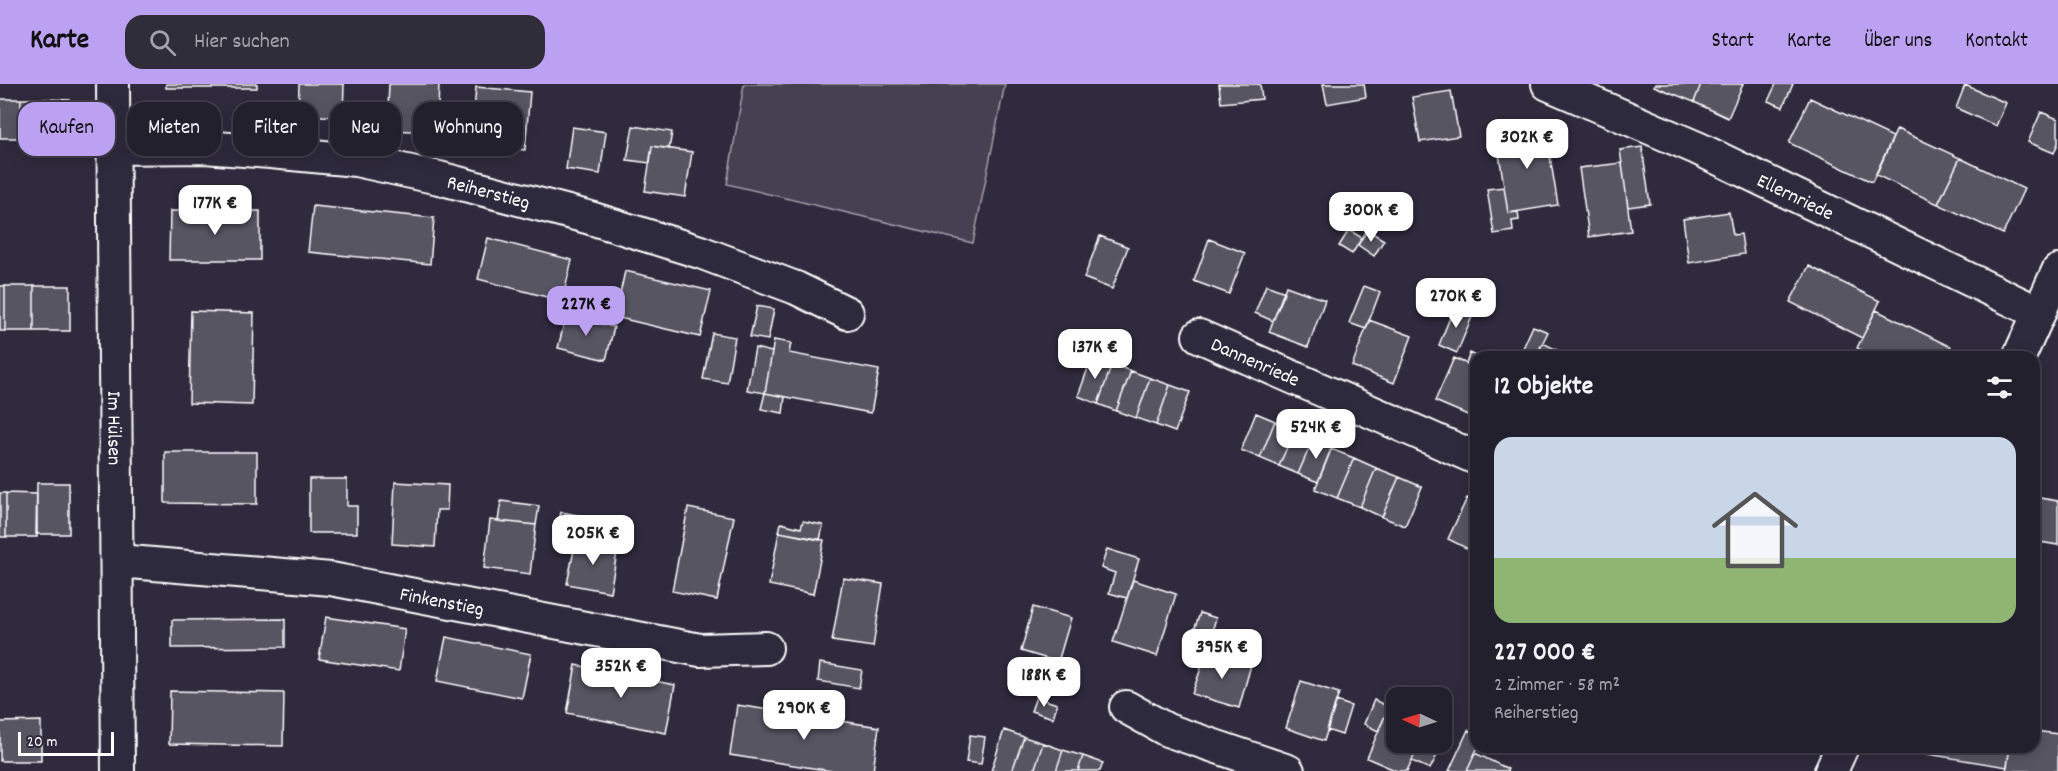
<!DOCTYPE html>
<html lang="de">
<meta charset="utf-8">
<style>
body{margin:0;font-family:Dekko,sans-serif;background:#2f2d3a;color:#f1f3f6;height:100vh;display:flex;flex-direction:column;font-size:22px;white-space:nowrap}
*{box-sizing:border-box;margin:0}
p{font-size:20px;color:#a3a3aa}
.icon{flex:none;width:33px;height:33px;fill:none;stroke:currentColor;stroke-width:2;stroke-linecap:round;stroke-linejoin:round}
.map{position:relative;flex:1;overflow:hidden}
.side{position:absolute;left:1470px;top:267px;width:570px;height:402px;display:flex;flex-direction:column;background:#23202e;border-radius:18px;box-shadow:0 3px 15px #0003,0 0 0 2px #403e4a}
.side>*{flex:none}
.hud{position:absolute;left:18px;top:18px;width:570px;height:54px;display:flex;gap:12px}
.needle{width:39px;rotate:274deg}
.fabs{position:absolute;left:1386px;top:603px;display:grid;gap:12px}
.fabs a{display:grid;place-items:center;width:66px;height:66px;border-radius:12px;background:#23202e;box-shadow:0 3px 15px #0003,0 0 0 2px #403e4a;font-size:30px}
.scale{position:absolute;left:18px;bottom:15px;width:96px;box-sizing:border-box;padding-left:6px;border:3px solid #fff;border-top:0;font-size:16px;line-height:21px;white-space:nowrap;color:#fff;-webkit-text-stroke:4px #2f2a3d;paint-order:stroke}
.price{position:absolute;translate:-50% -51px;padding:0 14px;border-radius:12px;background:#fff;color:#222;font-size:20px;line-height:39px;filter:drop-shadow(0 2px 3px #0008)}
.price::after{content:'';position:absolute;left:50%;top:36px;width:18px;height:14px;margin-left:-9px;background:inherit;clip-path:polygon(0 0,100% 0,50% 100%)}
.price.active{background:#bca0f2;color:#111}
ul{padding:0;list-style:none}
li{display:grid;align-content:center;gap:12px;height:318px;padding:0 24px}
li span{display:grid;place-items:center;height:186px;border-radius:18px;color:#555}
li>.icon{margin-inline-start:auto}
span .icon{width:108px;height:108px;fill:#fffc;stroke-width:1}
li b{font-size:26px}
h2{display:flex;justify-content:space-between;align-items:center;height:72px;padding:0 24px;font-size:26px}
.chip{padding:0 21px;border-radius:18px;background:#23202e;box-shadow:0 3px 15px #0003,0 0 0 2px #403e4a;font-size:21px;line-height:54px}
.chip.active{background:#bca0f2;color:#111}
header{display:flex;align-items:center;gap:36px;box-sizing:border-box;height:84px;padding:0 30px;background:#bca0f2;color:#111}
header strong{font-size:28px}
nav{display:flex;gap:33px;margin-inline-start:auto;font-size:21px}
.search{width:420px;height:54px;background:#2f2d3a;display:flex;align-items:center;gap:15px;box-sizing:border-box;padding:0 21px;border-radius:18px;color:#a3a3aa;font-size:22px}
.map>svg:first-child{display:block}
.green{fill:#464152;stroke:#a2a0a8;stroke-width:1.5}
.building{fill:#595564;stroke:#fff;stroke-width:1.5}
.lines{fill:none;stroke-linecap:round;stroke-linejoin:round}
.minor-casing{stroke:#fff;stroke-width:36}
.minor{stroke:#2f2a3d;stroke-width:32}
.labels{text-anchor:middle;stroke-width:4.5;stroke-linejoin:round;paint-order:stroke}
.street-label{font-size:20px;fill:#fff;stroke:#2f2a3d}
</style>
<header>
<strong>Karte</strong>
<div class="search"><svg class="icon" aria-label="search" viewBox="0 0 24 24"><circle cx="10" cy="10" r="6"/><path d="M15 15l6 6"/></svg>Hier suchen</div>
<nav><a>Start</a><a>Karte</a><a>Über uns</a><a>Kontakt</a></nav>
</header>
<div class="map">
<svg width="2058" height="687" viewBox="0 0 2058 687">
<rect width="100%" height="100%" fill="#2f2a3d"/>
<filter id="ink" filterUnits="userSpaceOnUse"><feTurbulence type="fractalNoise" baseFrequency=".0167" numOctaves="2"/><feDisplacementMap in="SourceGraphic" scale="12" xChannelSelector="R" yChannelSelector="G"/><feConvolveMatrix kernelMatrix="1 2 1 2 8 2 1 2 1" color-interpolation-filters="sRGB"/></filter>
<g filter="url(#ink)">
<path class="green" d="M744 0H1005L973 159 727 100Z"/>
<path class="building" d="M166 0H257V4H166Z
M299 0H344L343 33 298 31Z
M389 0H439L437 48 387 46Z
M1219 0H1260L1262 15 1221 19Z
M1323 0H1364L1366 13 1327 20Z
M1655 0H1701L1694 18 1654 2Z
M1701 0H1743L1728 34 1694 18Z
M1776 0H1793L1783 23 1768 17Z
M1965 1 2006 19 1996 42 1956 24Z
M476 3 530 8 525 66 471 61Z
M1451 7 1459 52 1420 58 1412 13Z
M1810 14 1893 53 1872 98 1789 59Z
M0 15H21L20 54H0Z
M21 15H46L45 54H20Z
M46 15 70 16V54H45Z
M2041 28 2058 35V59L2054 69 2028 58Z
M633 42 672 48 669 65 652 62 650 79 627 76Z
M1545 42 1558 121 1508 129 1496 50Z
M572 43 606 48 600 90 566 85Z
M1897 45 1960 74 1938 120 1876 91Z
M652 62 692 68 685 113 645 107Z
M1642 63 1650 120 1628 123 1620 66Z
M1960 74 2024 105 2003 150 1938 120Z
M1622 79 1631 147 1589 153 1579 84Z
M1504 103 1508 129 1518 128 1519 136 1512 137 1513 147 1494 150 1487 105Z
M313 122 434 134 430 180 308 168Z
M170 127H260V176H169Z
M1729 128 1733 151 1741 150 1744 170 1689 179 1683 135Z
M1349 146 1362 154 1352 170 1339 162Z
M1367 146 1384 156 1374 172 1358 161Z
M1100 152 1128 163 1112 205 1084 194Z
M488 154 572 176 562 217 478 195Z
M1209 155 1245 169 1229 210 1194 197Z
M1809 182 1880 217 1862 254 1790 218Z
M625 187 711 207 700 253 615 233Z
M1266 201 1285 208 1273 237 1255 229Z
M0 202H5V247H0Z
M5 202H34V247H5Z
M34 202H70V247H34Z
M1286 202 1325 216 1308 263 1269 248Z
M1364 202 1380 208 1366 245 1349 239Z
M1455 221 1474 228 1457 269 1439 261Z
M757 222 774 225 768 256 750 253Z
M1876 226 1951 263 1946 273H1874L1857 264Z
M191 227 254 229 252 321 189 319Z
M566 231 614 243 606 276 558 264Z
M1369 236 1412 252 1394 299 1352 282Z
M1533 242 1548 248 1537 270 1523 264Z
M712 249 735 253 727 299 703 295Z
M774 256 791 259 789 269 879 286 871 329 765 309Z
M1543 259 1557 266 1554 273H1536Z
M755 264 772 268 765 309 747 306Z
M1470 269 1478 273H1476V284L1466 279Z
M1092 273 1112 280 1098 320 1078 312Z
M1454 274 1476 284V320L1470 332 1435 317Z
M1112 280 1131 287 1116 327 1098 320Z
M1131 287 1150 294 1136 334 1116 327Z
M1150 294 1170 301 1156 341 1136 334Z
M1170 301 1190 308 1175 348 1156 341Z
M765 309 785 313 783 329 761 325Z
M1256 329 1275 337 1260 374 1241 366Z
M1275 337 1295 345 1279 382 1260 374Z
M1295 345 1314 353 1298 390 1279 382Z
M1314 353 1333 361 1318 398 1298 390Z
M1331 365 1354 374 1337 414 1315 405Z
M165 368H257V420L165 419Z
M1354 374 1376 384 1360 423 1337 414Z
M1376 384 1399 393 1382 433 1360 423Z
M1399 393 1422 403 1405 442 1382 433Z
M309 395H347V422H357V449H309Z
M395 398 448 401 447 426H437L435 463 392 460Z
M37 399H69V450H36Z
M0 409H6V453H0Z
M6 409 37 410V453H6Z
M2034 413 2058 417V461L2034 457Z
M1467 414 1476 418V448L1468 465 1448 455Z
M501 417 539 422 536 441 498 437Z
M688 424 734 433 717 516 672 507Z
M561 428 588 433 583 457 556 452Z
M490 436 536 441 530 490 484 484Z
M803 437 823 441 820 456 779 448 781 439 801 444Z
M779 448 824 456 813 510 769 501Z
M576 456 618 463 610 508 567 500Z
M1107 465 1139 475 1127 514 1109 509 1115 489 1101 484Z
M843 494 883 500 873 563 832 557Z
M1133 496 1176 510 1157 572 1113 558Z
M1033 523 1071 534 1058 578 1021 567Z
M1200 529 1216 534 1208 561 1191 555Z
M326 533 405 545 399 587 319 575Z
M285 535V563L172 564V536Z
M1212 547 1228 552 1225 559 1234 562 1230 574 1207 567Z
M446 553 531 570 522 614 437 597Z
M1207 567 1251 581 1239 624 1192 610Z
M820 579 862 586 859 604 818 597Z
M576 581 675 601 666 649 567 629Z
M1301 597 1339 609 1324 657 1286 644Z
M170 607 284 609 283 662 169 660Z
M1036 613 1057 620 1053 634 1031 627Z
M1374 616 1389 623 1378 647 1364 640Z
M1336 617 1351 622 1342 651 1327 646Z
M737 621 879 643 873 687H832L730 671Z
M1385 632 1396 638V658H1420L1407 687H1397L1367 674Z
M41 637V677H0V638Z
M1004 646 1024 653 1012 687H991Z
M1468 646 1476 650V663H1478L1467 687H1449Z
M2034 647 2058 650V687H2006L2010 663H2034Z
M970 651 985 653 981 680 966 678Z
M1024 653 1043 659 1034 687H1012Z
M1420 658H1430L1441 663 1430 685 1412 677Z
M1043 659 1063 666 1056 687H1034Z
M1909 663H2010L2007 683 1908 667Z
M1063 666 1083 672 1078 687H1056Z
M1475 669 1508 685 1507 687H1467Z
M1083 672 1103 679 1100 687H1078Z"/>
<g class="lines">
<g class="minor-casing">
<g id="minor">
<path id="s1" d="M113 0 118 687"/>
<path id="s2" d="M1548 0 1697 64 2039 229"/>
<path id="s3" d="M113 64 204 63 270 68 356 76 439 94 587 133 700 168 796 204 847 229"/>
<path id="s4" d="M1199 252 1476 374"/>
<path d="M2019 273 2058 187"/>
<path id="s5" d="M118 477 331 495 700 566 766 564"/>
<path d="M1126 623 1167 646 1288 687"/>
<path d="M1831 687 1842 663"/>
</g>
</g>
<use href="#minor" class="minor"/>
</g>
</g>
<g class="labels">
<g class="street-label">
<text dy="7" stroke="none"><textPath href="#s3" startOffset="380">Reiherstieg</textPath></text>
<text dy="7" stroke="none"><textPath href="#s2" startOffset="272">Ellernriede</textPath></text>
<text dy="7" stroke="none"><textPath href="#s4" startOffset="62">Dannenriede</textPath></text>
<text dy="7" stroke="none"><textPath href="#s1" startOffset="344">Im Hülsen</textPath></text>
<text dy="7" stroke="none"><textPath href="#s5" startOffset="327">Finkenstieg</textPath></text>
</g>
</g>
</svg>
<div class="fabs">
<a><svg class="needle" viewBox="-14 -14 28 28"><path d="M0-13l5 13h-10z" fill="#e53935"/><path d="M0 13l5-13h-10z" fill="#a3a3aa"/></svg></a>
</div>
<div class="scale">20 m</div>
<b class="price" style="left:1527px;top:86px">302K €</b>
<b class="price" style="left:215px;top:152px">177K €</b>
<b class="price" style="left:1371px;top:159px">300K €</b>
<b class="price" style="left:1456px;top:245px">270K €</b>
<b class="price active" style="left:586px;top:253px">227K €</b>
<b class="price" style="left:1095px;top:296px">137K €</b>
<b class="price" style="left:1316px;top:376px">524K €</b>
<b class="price" style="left:593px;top:482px">205K €</b>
<b class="price" style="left:1222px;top:596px">395K €</b>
<b class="price" style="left:621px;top:615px">352K €</b>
<b class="price" style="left:1044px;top:624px">188K €</b>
<b class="price" style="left:804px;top:657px">290K €</b>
<div class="hud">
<a class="chip active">Kaufen</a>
<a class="chip">Mieten</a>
<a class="chip">Filter</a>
<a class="chip">Neu</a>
<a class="chip">Wohnung</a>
</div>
<section class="side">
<h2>12 Objekte<svg class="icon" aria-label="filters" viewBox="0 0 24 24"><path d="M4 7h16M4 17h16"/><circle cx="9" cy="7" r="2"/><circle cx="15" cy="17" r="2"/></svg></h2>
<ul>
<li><span style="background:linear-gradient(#c9d6e8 65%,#8fb573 0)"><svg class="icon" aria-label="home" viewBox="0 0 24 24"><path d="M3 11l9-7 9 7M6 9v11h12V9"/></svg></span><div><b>227 000 €</b><p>2 Zimmer · 58 m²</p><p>Reiherstieg</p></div></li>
</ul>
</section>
</div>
